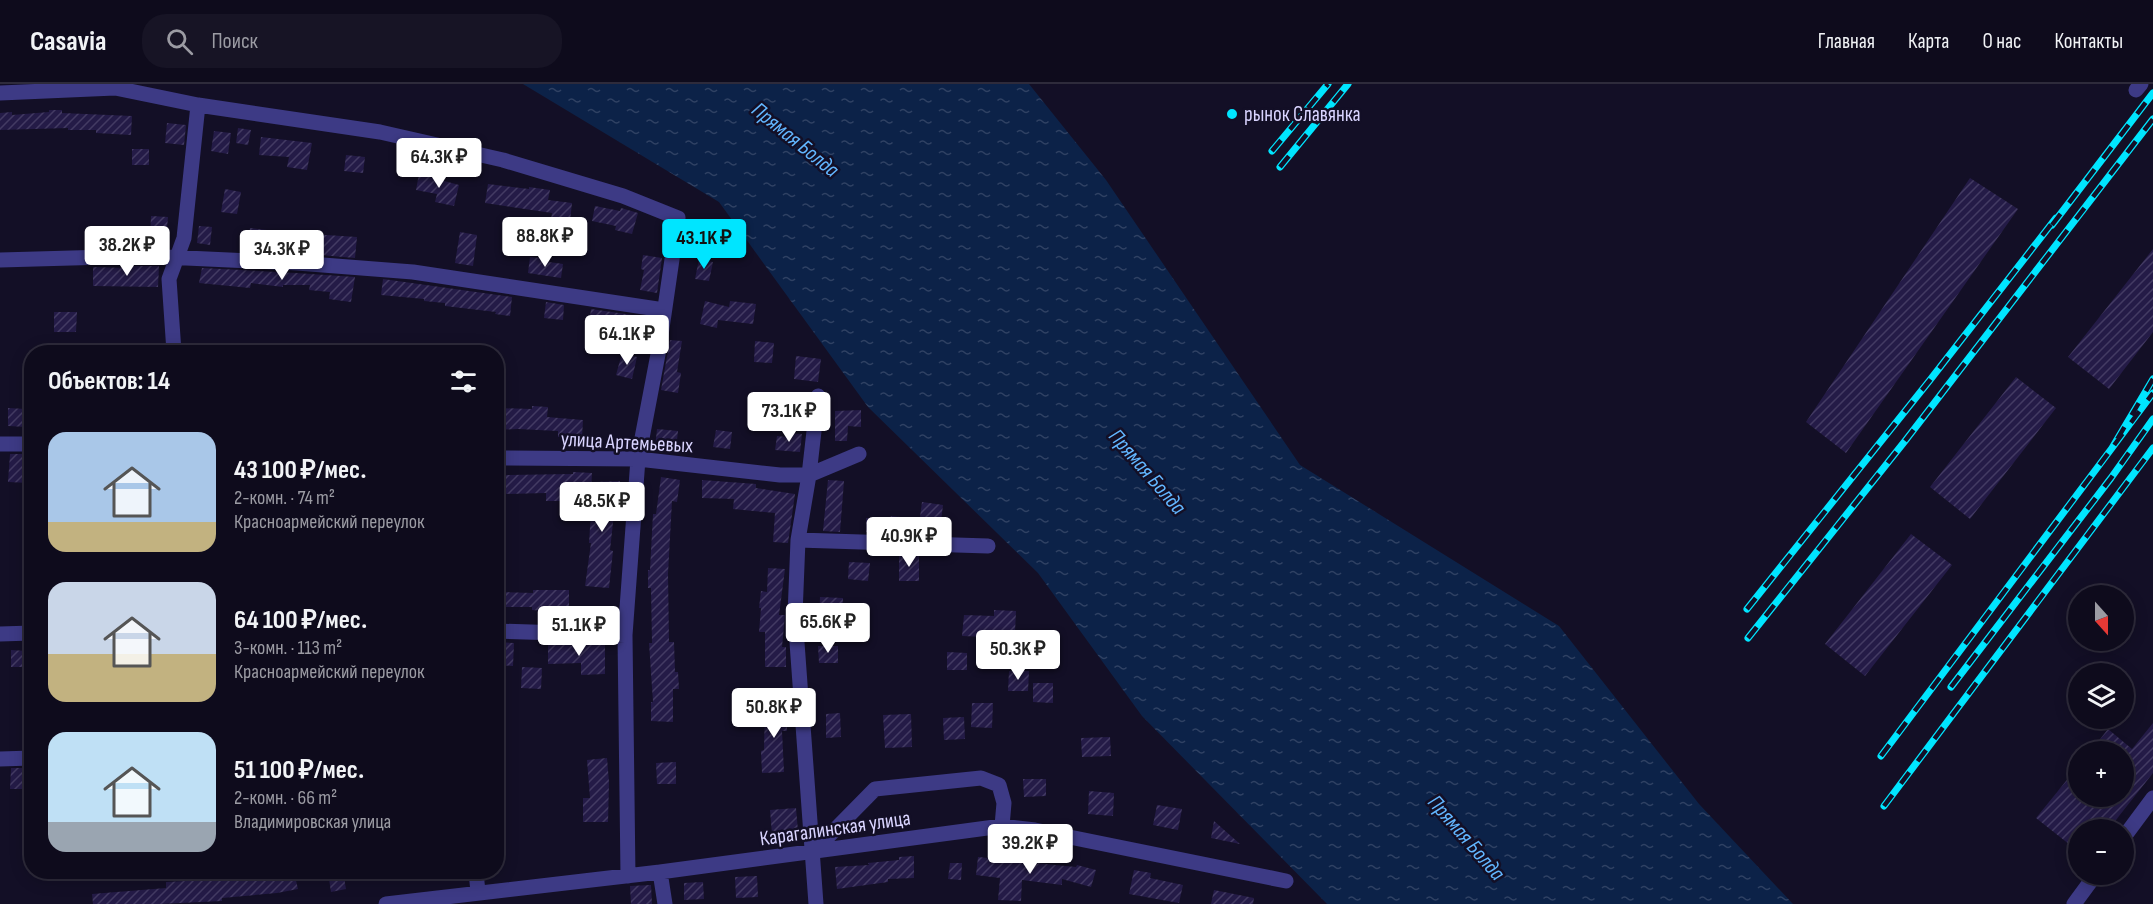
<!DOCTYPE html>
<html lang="ru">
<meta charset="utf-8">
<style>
body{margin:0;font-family:"Sofia Sans Condensed",sans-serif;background:#171425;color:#f1f3f6;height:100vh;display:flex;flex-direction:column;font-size:22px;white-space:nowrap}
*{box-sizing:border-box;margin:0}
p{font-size:20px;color:#9b9ba3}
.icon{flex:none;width:33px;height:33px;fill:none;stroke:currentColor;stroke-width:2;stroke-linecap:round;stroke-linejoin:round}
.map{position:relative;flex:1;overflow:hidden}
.side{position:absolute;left:24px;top:261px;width:480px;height:534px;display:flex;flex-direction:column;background:#0e0b1c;border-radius:24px;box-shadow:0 3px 15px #0003,0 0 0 2px #2e2b3b}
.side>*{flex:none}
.needle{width:39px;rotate:159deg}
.controls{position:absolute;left:2068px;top:501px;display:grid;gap:12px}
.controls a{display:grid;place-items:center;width:66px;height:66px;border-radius:50%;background:#0e0b1c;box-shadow:0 3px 15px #0003,0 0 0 2px #2e2b3b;font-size:30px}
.price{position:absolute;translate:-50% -51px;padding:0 14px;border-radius:6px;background:#fff;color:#222;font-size:20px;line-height:39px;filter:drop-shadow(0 2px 3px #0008)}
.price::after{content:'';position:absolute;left:50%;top:36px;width:18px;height:14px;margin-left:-9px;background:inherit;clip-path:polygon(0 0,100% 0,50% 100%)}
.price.current{background:#00e5ff;color:#111}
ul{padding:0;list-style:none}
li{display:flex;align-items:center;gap:18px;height:150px;padding:0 24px}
li span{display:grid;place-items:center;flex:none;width:168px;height:120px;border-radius:18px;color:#555}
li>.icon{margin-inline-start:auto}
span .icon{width:72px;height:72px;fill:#fffc;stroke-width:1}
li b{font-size:26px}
h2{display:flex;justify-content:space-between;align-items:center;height:72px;padding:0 24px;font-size:26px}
header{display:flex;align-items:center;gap:36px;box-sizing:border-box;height:84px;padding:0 30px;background:#0e0b1c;border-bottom:2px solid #2e2b3b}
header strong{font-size:28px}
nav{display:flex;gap:33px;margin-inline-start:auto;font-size:21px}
.search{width:420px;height:54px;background:#171425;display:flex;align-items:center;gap:15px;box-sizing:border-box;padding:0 21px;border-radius:24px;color:#9b9ba3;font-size:22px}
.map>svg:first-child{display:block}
.water{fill:url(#water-ripples)}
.building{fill:url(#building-hatch)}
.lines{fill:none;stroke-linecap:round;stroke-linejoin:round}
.minor{stroke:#3d3a85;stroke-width:15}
.rail-casing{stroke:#00e5ff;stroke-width:7}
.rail{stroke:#130f26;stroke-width:4.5;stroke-dasharray:14;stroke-linecap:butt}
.poi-dot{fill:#00e5ff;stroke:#130f26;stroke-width:2}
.labels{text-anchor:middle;stroke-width:5;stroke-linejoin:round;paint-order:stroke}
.poi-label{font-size:21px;fill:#d9d4ff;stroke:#130f26;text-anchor:start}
.street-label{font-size:21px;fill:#d9d4ff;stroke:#130f26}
.water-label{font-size:22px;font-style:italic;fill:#62b6ff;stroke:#130f26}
</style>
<header>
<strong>Casavia</strong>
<div class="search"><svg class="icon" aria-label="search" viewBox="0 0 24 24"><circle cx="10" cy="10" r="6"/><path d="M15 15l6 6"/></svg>Поиск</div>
<nav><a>Главная</a><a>Карта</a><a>О нас</a><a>Контакты</a></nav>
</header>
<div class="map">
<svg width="2153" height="820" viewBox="0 0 2153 820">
<defs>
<pattern id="water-ripples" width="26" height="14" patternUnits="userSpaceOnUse" patternTransform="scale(1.5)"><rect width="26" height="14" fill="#0c2248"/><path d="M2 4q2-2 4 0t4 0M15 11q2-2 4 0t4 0" fill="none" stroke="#2f4163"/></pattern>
<pattern id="building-hatch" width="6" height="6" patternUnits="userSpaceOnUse" patternTransform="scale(1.5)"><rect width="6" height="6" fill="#241b47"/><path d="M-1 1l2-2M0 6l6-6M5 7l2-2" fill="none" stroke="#433b63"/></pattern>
</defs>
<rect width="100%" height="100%" fill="#130f26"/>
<path class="water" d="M523 0H1029L1106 96 1300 381 1559 542 1699 720 1793 820H1327L1142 632 1038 489 868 323 719 118Z"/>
<path class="building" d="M49 26H62V29L132 32 131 51 96 49V46H68V44L0 46V29L12 28V31L49 28Z
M167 39 186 41 184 61 165 59Z
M238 44 251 46 248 61 236 59Z
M214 47 231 49 228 70 211 67Z
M261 53 312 59 307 86 287 83 289 73 259 71Z
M132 65H149V81H132Z
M346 71 365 73 363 89 344 87Z
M419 90 459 101 454 122 435 118 437 110 416 106Z
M1970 94 2018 125 1846 369 1806 338Z
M488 100 529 105V103L550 106 548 116 572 119 570 137 551 135 552 129 485 119Z
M225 105 241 108 237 130 221 128Z
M595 122 620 127 621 124 638 129 632 150 615 146 616 142 592 137Z
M151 132 168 133 166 155 150 153Z
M199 142 212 143 210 161 197 159Z
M250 144 267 146 266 161 248 160Z
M460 148 477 151 473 182 455 179Z
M311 150 357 153 355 174 309 170Z
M2153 165V248L2109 305 2068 273Z
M643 171 662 174 657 209 640 206 644 186 641 185Z
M530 173 550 175 549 178 563 180 561 194 528 189Z
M699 175 713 178 709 197 695 195Z
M129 182H159L158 203 93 202V183L129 184Z
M202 184 296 189 355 193 351 218 329 215 330 208 309 206 310 201H283V203L251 199 250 204 199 199Z
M383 195 512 213 510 232 495 230 496 228 445 222V219L424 217V215L381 211Z
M705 217 729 223 730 217 756 220 753 240 718 236 717 244 700 240Z
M546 218 564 221 563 236 544 234Z
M591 225 646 233 644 249 589 239Z
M54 228H77L76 248H54Z
M670 256 682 257 677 288 681 289 678 309 661 306Z
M755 257 774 259 772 279 754 278Z
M622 269 637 273 632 295 616 291Z
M796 272 821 275 818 298 794 295Z
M2016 293 2056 324 1970 435 1930 403Z
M532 322 548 323 547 333 583 336 582 354 558 353V347L518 345 496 346V324L532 325Z
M8 324 26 325V343L8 342Z
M861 326V343L848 342 847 357H835V327Z
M657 345 678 347 676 366 655 364Z
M716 346 732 348 730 365 713 363Z
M787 349 802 350 800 368 775 366 777 352 787 353Z
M10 370H31L29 399 8 398Z
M573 388 592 389 591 407 567 406 566 417H546V409L504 410V391L573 390Z
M661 393 680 396 677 418 672 417 668 490 669 558H674L675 588H678L679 605H673V638L651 637V618H653L649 559H652L651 504H648V486H650L653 430H656Z
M702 396 756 400V404L795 410 788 459 773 458 775 429 733 425 734 415 702 414Z
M828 396 844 397 840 448 823 447Z
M620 397V412H616L610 466 613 467 609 504 585 502 591 459H589L593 398Z
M922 418 943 421 941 437 920 433Z
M891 432 909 434 908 450 866 448V434H890Z
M1911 450 1952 481 1865 592 1825 560Z
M899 472H919V497H899Z
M849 478 870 479 868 497 848 495Z
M768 484 785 485 779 531H785L782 563H786V583H765V548H759L761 524H759L761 507 767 508Z
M533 506H569V523H545V527L532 526V523H500V508L533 509Z
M820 513 843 514 842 537H819Z
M994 526 1016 527 1015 548 985 547V553L962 552 964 531 994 532Z
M496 558 514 559 513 582 496 581Z
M548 560 605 561V590L581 591V579L548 580Z
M818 562H838V579H819Z
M11 566 27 567V583H11Z
M947 568 967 569V586H947Z
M522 583 542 584 541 605 521 604Z
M1009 587H1029L1028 607H1008Z
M1033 599H1053V619L1033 618Z
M972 619H993L992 644 971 643Z
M765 622H787V647H782L784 688 762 689 761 667 764 666Z
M840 629 841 653 826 654V630Z
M911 630 912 663 885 664 883 631Z
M964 633 965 655 944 656 943 634Z
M2153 639V689L2108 746H2079V768L2036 734 2079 681V712H2124V668H2090L2108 645 2132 665Z
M1110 653 1111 672 1082 673 1081 654Z
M607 674 609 698 608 738H583V714H590L587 676Z
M676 678V700H657L656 679Z
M11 684H32V705H10Z
M1023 695H1046V712L1024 713Z
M1089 707 1114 709 1113 732 1088 730Z
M1157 721 1182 725 1178 746 1153 741Z
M796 724 798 747 772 750 770 726Z
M1214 737 1240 760 1211 754Z
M914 772V794L888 795V798L837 805 835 783 869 781 868 779 899 776V773Z
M978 773 1076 783 1077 781 1096 786 1091 803 1062 795V801L1022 796 1021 817 998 816 1000 794 976 791Z
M950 779H962L961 796 948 795Z
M1134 786 1151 789 1150 794 1183 801 1179 819 1129 810Z
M282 788H294L298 805 277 809 222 814V817L159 820H93L92 810 166 804V798L242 794V791L261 789 262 792Z
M343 788 346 805 331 808 328 789Z
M757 792 758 813 736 814 735 793Z
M703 798 704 815 684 816V799Z
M651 801 652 820H631L630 802Z
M1214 806 1254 814 1253 820H1211Z"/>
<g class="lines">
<path class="minor" d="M2136 6 2141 0
M0 9 115 4 198 21 380 48 503 76 623 112 678 134 659 265 638 375 625 551 628 792
M0 176 143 172 297 179 413 188 664 226
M174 268 169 195 184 154 198 21
M0 360H32
M496 374 638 375 780 391H809L859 370
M798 456 988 462
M496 547 625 551
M0 550 32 549
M0 675 32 674
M2124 753 2153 714
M812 769 875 705 981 694 999 701 1004 719 1002 742
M476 788 478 808
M660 788 665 820
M386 820 660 788 1002 742 1035 746 1286 797
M816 820 795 531 798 456 809 391 818 312
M2074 820 2096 790"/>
<g class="rail-casing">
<path id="rail" d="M1272 67 1328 0
M1280 83 1348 0
M2052 141 2153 9
M2153 295 2112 364 2153 309
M1747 525 1930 296 2056 134
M1748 554 1905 357 2153 35
M1951 603 2111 394 2153 335
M1881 672 2112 364
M1884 722 2153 364"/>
</g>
<use href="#rail" class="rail"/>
</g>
<circle class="poi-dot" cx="1232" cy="30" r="6"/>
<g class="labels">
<g class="poi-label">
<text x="1244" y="37">рынок Славянка</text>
</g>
<g class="street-label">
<text transform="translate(627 358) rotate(3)" y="7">улица Артемьевых</text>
<text transform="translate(835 744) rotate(-8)" y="7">Карагалинская улица</text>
</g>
<g class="water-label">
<text transform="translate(796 55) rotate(39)" y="8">Прямая Болда</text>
<text transform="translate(1148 387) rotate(49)" y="8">Прямая Болда</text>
<text transform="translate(1467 753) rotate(49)" y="8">Прямая Болда</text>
</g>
</g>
</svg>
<div class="controls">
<a><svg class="needle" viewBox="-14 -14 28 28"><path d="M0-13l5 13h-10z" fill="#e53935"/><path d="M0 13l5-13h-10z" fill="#9b9ba3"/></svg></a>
<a><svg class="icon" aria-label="layers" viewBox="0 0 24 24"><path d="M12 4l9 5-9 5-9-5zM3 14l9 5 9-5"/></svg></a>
<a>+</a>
<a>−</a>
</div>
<b class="price" style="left:439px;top:105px">64.3K ₽</b>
<b class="price" style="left:545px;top:184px">88.8K ₽</b>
<b class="price current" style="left:704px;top:186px">43.1K ₽</b>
<b class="price" style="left:127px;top:193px">38.2K ₽</b>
<b class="price" style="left:282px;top:197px">34.3K ₽</b>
<b class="price" style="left:627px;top:282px">64.1K ₽</b>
<b class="price" style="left:789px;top:359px">73.1K ₽</b>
<b class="price" style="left:602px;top:449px">48.5K ₽</b>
<b class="price" style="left:909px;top:484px">40.9K ₽</b>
<b class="price" style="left:828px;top:570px">65.6K ₽</b>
<b class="price" style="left:579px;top:573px">51.1K ₽</b>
<b class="price" style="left:1018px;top:597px">50.3K ₽</b>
<b class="price" style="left:774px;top:655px">50.8K ₽</b>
<b class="price" style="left:1030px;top:791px">39.2K ₽</b>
<section class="side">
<h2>Объектов: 14<svg class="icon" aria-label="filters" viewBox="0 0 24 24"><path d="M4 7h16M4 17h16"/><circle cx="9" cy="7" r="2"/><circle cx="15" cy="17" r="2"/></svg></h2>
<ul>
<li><span style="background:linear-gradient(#a9c7e8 75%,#c2b280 0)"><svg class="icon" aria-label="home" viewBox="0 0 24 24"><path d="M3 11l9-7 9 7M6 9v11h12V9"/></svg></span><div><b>43 100 ₽/мес.</b><p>2-комн. · 74 m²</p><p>Красноармейский переулок</p></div></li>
<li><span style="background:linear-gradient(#c9d6e8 60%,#c2b280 0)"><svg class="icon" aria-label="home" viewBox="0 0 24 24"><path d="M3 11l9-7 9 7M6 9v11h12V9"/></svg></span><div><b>64 100 ₽/мес.</b><p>3-комн. · 113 m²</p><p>Красноармейский переулок</p></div></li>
<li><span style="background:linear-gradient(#bfe0f5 75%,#9aa5b1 0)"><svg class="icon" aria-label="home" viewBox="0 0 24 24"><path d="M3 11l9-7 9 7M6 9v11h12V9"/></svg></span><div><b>51 100 ₽/мес.</b><p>2-комн. · 66 m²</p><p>Владимировская улица</p></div></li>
</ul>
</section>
</div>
